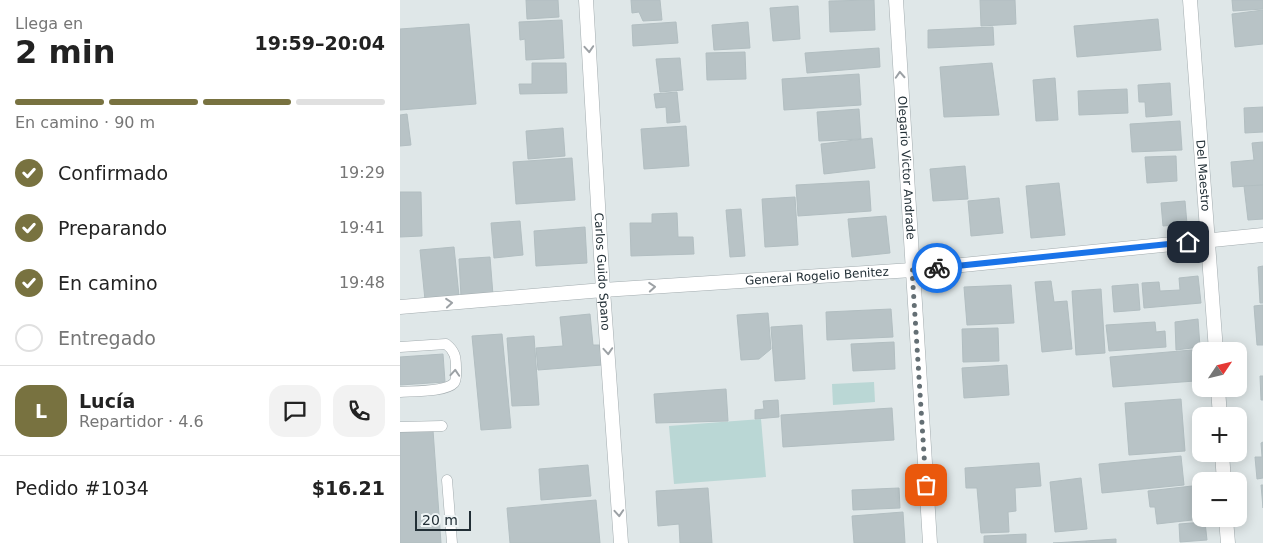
<!DOCTYPE html>
<html lang="es">
<head>
<meta charset="utf-8">
<style>
	:root { --surface:#fff; --page:#f2f2f2; --text:#222; --muted:#767676; --line:#e0e0e0; --accent:#787240 }
	body { margin:0; font-family:"DejaVu Sans",sans-serif; background:var(--page); color:var(--text); height:100vh; display:flex; flex-direction:column; font-size:19px; white-space:nowrap }
	* { box-sizing:border-box; margin:0 }
	p { font-size:16px; color:var(--muted) }
	.icon { flex:none; width:28px; height:28px; fill:none; stroke:currentColor; stroke-width:2; stroke-linecap:round; stroke-linejoin:round }
	.map { position:relative; flex:1; overflow:hidden }
	.sheet { display:flex; flex-direction:column; background:var(--surface); width:400px }
	.sheet>* { flex:none }
	.needle { width:32px; rotate:55deg }
	.controls { position:absolute; left:792px; top:342px; display:grid; gap:10px }
	.controls a { display:grid; place-items:center; width:55px; height:55px; border-radius:10px; background:var(--surface); box-shadow:0 2px 12px #0003; font-size:25px }
	.scale { position:absolute; left:15px; bottom:12px; width:56px; box-sizing:border-box; padding-left:5px; border:2px solid #222f36; border-top:0; font-size:14px; line-height:18px; white-space:nowrap; color:#222f36; -webkit-text-stroke:4px #eff5f6; paint-order:stroke }
	.pin { position:absolute; display:grid; place-items:center; width:42px; height:42px; color:#fff; margin:-21px; border-radius:10px; box-shadow:0 2px 8px #0006 }
	.courier { position:absolute; display:grid; place-items:center; width:50px; height:50px; margin:-25px; border:4px solid #1a73e8; border-radius:50%; background:#fff; color:#222; box-shadow:0 1px 6px #0007 }
	.headline em { font-style:normal; font-weight:600 }
	.headline div { display:flex; flex-direction:column-reverse }
	.headline { display:flex; align-items:center; justify-content:space-between; height:85px; padding:0 15px }
	h1 { font-size:32px; font-weight:600; line-height:38px }
	.bar { display:grid; grid-template-columns:repeat(4,1fr); gap:8px 5px; align-content:center; height:60px; padding:0 15px }
	.bar i { height:6px; border-radius:4px; background:var(--line) }
	.bar .selected { background:var(--accent) }
	.bar p { grid-column:span 4 }
	.line { display:flex; align-items:center; gap:12px; padding:0 15px; border-top:1px solid var(--line) }
	.line div { flex:1 }
	.round { display:grid; place-items:center; flex:none; width:52px; height:52px; border-radius:15px; background:var(--page) }
	ol { padding:0 15px; list-style:none }
	li { display:flex; align-items:center; gap:15px; height:55px }
	li p { margin-inline-start:auto }
	li .icon { padding:5px; border-radius:50%; background:var(--accent); color:#fff; stroke-width:4 }
	li:last-child { color:var(--muted) }
	li i { width:28px; height:28px; border:2px solid var(--line); border-radius:50% }
	main { display:flex; flex:1; min-height:0 }
	.map>svg:first-child { display:block }
</style>
</head>
<body>
<main>
<section class="sheet">
<div class="headline"><div><h1>2 min</h1><p>Llega en</p></div><em>19:59–20:04</em></div>
<div class="bar"><i class="selected"></i><i class="selected"></i><i class="selected"></i><i></i><p>En camino · 90 m</p></div>
<ol>
<li><svg class="icon" aria-label="check" viewBox="0 0 24 24"><path d="M5 12l5 5 9-10"/></svg>Confirmado<p>19:29</p></li>
<li><svg class="icon" aria-label="check" viewBox="0 0 24 24"><path d="M5 12l5 5 9-10"/></svg>Preparando<p>19:41</p></li>
<li><svg class="icon" aria-label="check" viewBox="0 0 24 24"><path d="M5 12l5 5 9-10"/></svg>En camino<p>19:48</p></li>
<li><i></i>Entregado</li>
</ol>
<div class="line" style="height:90px"><b class="round" style="background:var(--accent);color:#fff">L</b><div><b>Lucía</b><p>Repartidor · 4.6</p></div><a class="round"><svg class="icon" aria-label="chat" viewBox="0 0 24 24"><path d="M4 5h16v11H9l-5 4z"/></svg></a><a class="round"><svg class="icon" aria-label="phone" viewBox="0 0 24 24"><path d="M5 4h4l2 5-3 2q2 4 5 5l2-3 5 2v4C11 20 4 13 5 4z"/></svg></a></div>
<div class="line" style="height:65px"><div>Pedido #1034</div><b>$16.21</b></div>
</section>
<div class="map">
<svg width="863" height="543" viewBox="0 0 863 543">
	<rect width="100%" height="100%" fill="#dfe7e8"/>
	<g fill="#bad7d5">
		<path d="M474,382L475,402L433,405L432,384Z"/>
		<path d="M361,419L366,477L274,484L269,426Z"/>
	</g>
	<g fill="#b8c3c6" stroke="#b2bec1">
		<path d="M126,0H158L159,17L127,19Z"/>
		<path d="M231,0H260L262,20L243,21L239,12L232,13Z"/>
		<path d="M474,0L475,30L430,32L429,1Z"/>
		<path d="M580,0H615L616,24L581,26Z"/>
		<path d="M832,0H863V9L833,11Z"/>
		<path d="M398,6L400,39L373,41L370,8Z"/>
		<path d="M863,10V44L835,47L832,14Z"/>
		<path d="M758,19L761,50L677,57L674,26Z"/>
		<path d="M162,20L164,58L126,60L125,39L120,40L119,22Z"/>
		<path d="M276,22L278,43L233,46L232,25Z"/>
		<path d="M348,22L350,48L314,50L312,25Z"/>
		<path d="M69,24L76,104L0,110V29Z"/>
		<path d="M593,27L594,45L528,48V30Z"/>
		<path d="M479,48L480,67L407,73L405,53Z"/>
		<path d="M345,52L346,79L307,80L306,53Z"/>
		<path d="M280,58L283,90L260,92L256,59Z"/>
		<path d="M132,63H166L167,93L120,94L119,84H132Z"/>
		<path d="M592,63L599,115L544,117L540,67Z"/>
		<path d="M459,74L461,105L384,110L382,79Z"/>
		<path d="M655,78L658,120L636,121L633,80Z"/>
		<path d="M770,83L772,115L746,117L745,102H739L738,85Z"/>
		<path d="M727,89L728,113L679,115L678,91Z"/>
		<path d="M277,92L280,122L267,123L266,107L256,108L254,94Z"/>
		<path d="M863,107V132L845,133L844,108Z"/>
		<path d="M459,109L461,139L419,141L417,112Z"/>
		<path d="M7,114L11,145L0,146V115Z"/>
		<path d="M780,121L782,150L732,152L730,124Z"/>
		<path d="M286,126L289,166L244,169L241,129Z"/>
		<path d="M163,128L165,156L128,159L126,131Z"/>
		<path d="M472,138L475,168L424,174L421,144Z"/>
		<path d="M863,142V185L833,187L831,162L854,160L852,143Z"/>
		<path d="M776,156L777,181L747,183L745,157Z"/>
		<path d="M172,158L175,200L116,204L113,162Z"/>
		<path d="M565,166L568,199L533,201L530,169Z"/>
		<path d="M469,181L471,211L398,216L396,185Z"/>
		<path d="M659,183L665,235L631,238L626,186Z"/>
		<path d="M863,185V219L848,220L844,186Z"/>
		<path d="M0,192H21L22,236L0,237Z"/>
		<path d="M395,197L398,245L365,247L362,199Z"/>
		<path d="M599,198L603,233L571,236L568,201Z"/>
		<path d="M785,201L787,224L763,226L761,203Z"/>
		<path d="M341,209L345,256L330,257L326,210Z"/>
		<path d="M277,213L278,237H293L294,254L231,256L230,223H252V214Z"/>
		<path d="M486,216L490,253L452,257L448,219Z"/>
		<path d="M120,221L123,255L94,258L91,223Z"/>
		<path d="M185,227L187,263L136,266L134,231Z"/>
		<path d="M54,247L59,296L25,300L20,250Z"/>
		<path d="M90,257L93,295L61,297L59,259Z"/>
		<path d="M863,266V303H860L858,267Z"/>
		<path d="M798,276L801,303L744,308L742,283L759,282L760,291L780,290L779,278Z"/>
		<path d="M651,281L654,302L667,301L672,349L642,352L635,282Z"/>
		<path d="M738,284L740,310L714,312L712,286Z"/>
		<path d="M611,285L614,323L567,325L564,287Z"/>
		<path d="M701,289L705,353L676,355L672,291Z"/>
		<path d="M863,305V345H857L854,306Z"/>
		<path d="M491,309L493,337L427,340L426,312Z"/>
		<path d="M368,313L371,349L359,359L341,360L337,315Z"/>
		<path d="M190,314L193,345H200L202,365L138,370L136,348L163,346L160,317Z"/>
		<path d="M798,319L800,347L776,350L775,322Z"/>
		<path d="M755,322L756,332L765,331L766,347L709,351L706,325Z"/>
		<path d="M402,325L405,379L375,381L371,327Z"/>
		<path d="M598,328L599,361L563,362L562,329Z"/>
		<path d="M102,334L111,428L81,430L72,336Z"/>
		<path d="M134,336L139,405L112,406L107,338Z"/>
		<path d="M494,342L495,369L453,371L451,344Z"/>
		<path d="M792,350L795,381L713,387L710,357Z"/>
		<path d="M43,354L45,382L0,385V357Z"/>
		<path d="M607,365L609,395L564,398L562,368Z"/>
		<path d="M860,376H863V400H861Z"/>
		<path d="M326,389L328,421L256,423L254,394Z"/>
		<path d="M781,399L785,451L729,455L725,403Z"/>
		<path d="M378,400L379,417L355,419V410L364,409L363,401Z"/>
		<path d="M492,408L494,440L383,447L381,415Z"/>
		<path d="M33,430L41,543H0V432Z"/>
		<path d="M863,442V478L857,479L855,457H862L861,443Z"/>
		<path d="M781,456L784,485L702,493L699,464Z"/>
		<path d="M639,463L641,486L615,488L616,511L608,512L609,532L581,533L577,488H566L565,468Z"/>
		<path d="M188,465L191,496L141,500L139,469Z"/>
		<path d="M681,478L687,529L655,532L650,482Z"/>
		<path d="M801,485V519L757,524L755,507H750L748,491Z"/>
		<path d="M861,485H863V508Z"/>
		<path d="M308,488L312,543H280L279,524L258,526L256,491Z"/>
		<path d="M499,488L500,508L453,510L452,490Z"/>
		<path d="M196,500L200,543H110L107,508Z"/>
		<path d="M503,512L505,543H454L452,516Z"/>
		<path d="M805,522L807,540L780,542L779,524Z"/>
		<path d="M626,534V543H584V536Z"/>
		<path d="M716,539V543H686V541Z"/>
		<path d="M686,541V543H653Z"/>
	</g>
	<g fill="none" stroke-linecap="round" stroke-linejoin="round">
		<defs>
			<g id="service">
				<path d="M0,347L46,344C55,351 56,357 56,368C56,373 57,379 54,383C46,392 12,391 0,392"/>
				<path d="M0,427L42,426"/>
				<path d="M47,480L52,543"/>
			</g>
			<g id="minor">
				<path id="s1" d="M186,0L203,290L221,543"/>
				<path id="s2" d="M496,0L530,543"/>
				<path id="s3" d="M790,0L816,351"/>
				<path id="s4" d="M0,307L203,290L512,270L863,235"/>
				<path d="M818,389L820,416"/>
				<path d="M822,454L824,481"/>
				<path d="M826,519L828,543"/>
			</g>
		</defs>
		<use href="#service" stroke="#a3acaf" stroke-width="11"/>
		<use href="#minor" stroke="#a3acaf" stroke-width="15"/>
		<use href="#service" stroke="#fff" stroke-width="10"/>
		<use href="#minor" stroke="#fff" stroke-width="14"/>
	</g>
	<defs><path id="oneway-chevron" d="M-2-3.5L2.5 0L-2 3.5" fill="none" stroke-width="1.6" stroke-linecap="round" stroke-linejoin="round" transform="scale(1.25)"/></defs>
	<g stroke="#9ca1a5">
		<use href="#oneway-chevron" transform="translate(189 49) rotate(86)"/>
		<use href="#oneway-chevron" transform="translate(500 75) rotate(-93)"/>
		<use href="#oneway-chevron" transform="translate(252 287) rotate(-4)"/>
		<use href="#oneway-chevron" transform="translate(49 303) rotate(-5)"/>
		<use href="#oneway-chevron" transform="translate(208 351) rotate(86)"/>
		<use href="#oneway-chevron" transform="translate(55 373) rotate(-86)"/>
		<use href="#oneway-chevron" transform="translate(219 513) rotate(86)"/>
	</g>
	<g fill="none" stroke-linecap="round" stroke-linejoin="round">
		<path stroke="#646f74" stroke-width="5" stroke-dasharray="0 9" d="M526,485L512,270L537,268"/>
		<path stroke="#1a73e8" stroke-width="6" d="M537,268L788,242"/>
	</g>
	<g text-anchor="middle" dominant-baseline="central" stroke-width="4" stroke-linejoin="round" paint-order="stroke">
		<g font-size="12" fill="#222f36" stroke="#eff5f6">
			<text stroke="none"><textPath href="#s2" startOffset="168">Olegario Victor Andrade</textPath></text>
			<text stroke="none"><textPath href="#s3" startOffset="176">Del Maestro</textPath></text>
			<text stroke="none"><textPath href="#s1" startOffset="272">Carlos Guido Spano</textPath></text>
			<text stroke="none"><textPath href="#s4" startOffset="418">General Rogelio Benitez</textPath></text>
		</g>
	</g>
</svg>
<div class="controls">
<a><svg class="needle" viewBox="-14 -14 28 28"><path d="M0-13l5 13h-10z" fill="#e53935"/><path d="M0 13l5-13h-10z" fill="#767676"/></svg></a>
<a>+</a>
<a>−</a>
</div>
<div class="scale">20 m</div>
<div class="pin" style="left:526px;top:485px;background:#ea580c"><svg class="icon" aria-label="bag" viewBox="0 0 24 24"><path d="M5 8h14l-1 12H6zM9 8a3 3 0 0 1 6 0"/></svg></div>
<div class="pin" style="left:788px;top:242px;background:#1f2937"><svg class="icon" aria-label="home" viewBox="0 0 24 24"><path d="M3 11l9-7 9 7M6 9v11h12V9"/></svg></div>
<div class="courier" style="left:537px;top:268px"><svg class="icon" aria-label="bike" viewBox="0 0 24 24"><circle cx="6" cy="16" r="4"/><circle cx="18" cy="16" r="4"/><path d="M6 16l4-8h5l3 8M10 8l3 8H6M13 5h3"/></svg></div>
</div>
</main>
</body>
</html>
